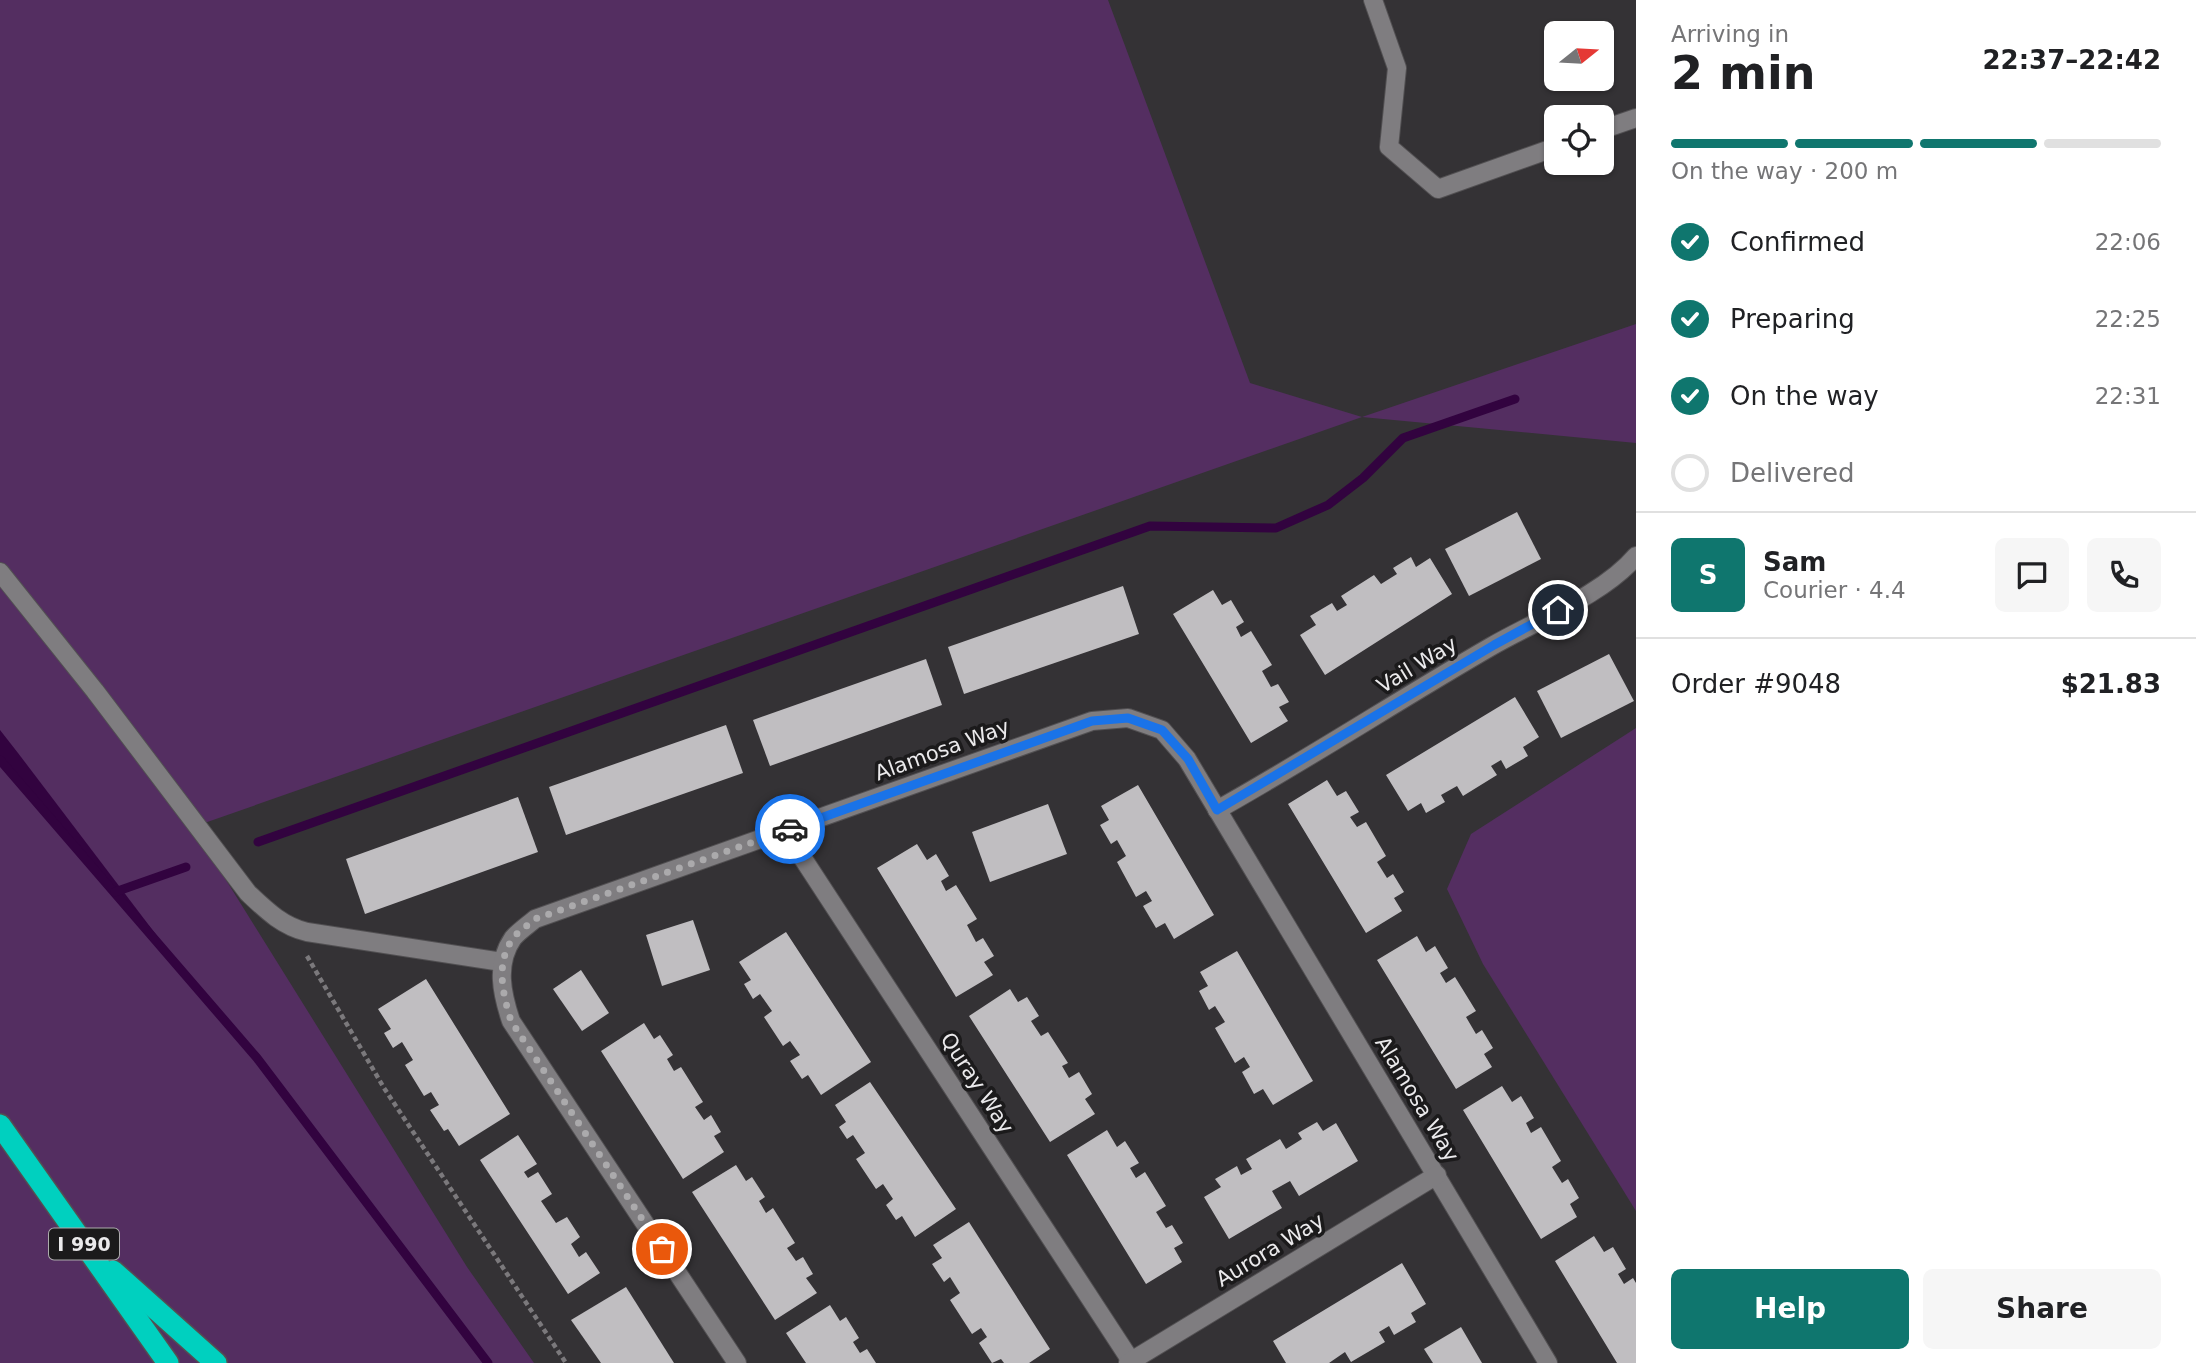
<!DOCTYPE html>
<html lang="en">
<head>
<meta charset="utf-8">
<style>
	:root { --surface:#fff; --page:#f6f6f6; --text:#202124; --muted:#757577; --line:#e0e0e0; --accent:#0f766e }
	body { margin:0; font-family:"DejaVu Sans",sans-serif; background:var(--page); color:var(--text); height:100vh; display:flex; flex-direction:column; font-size:26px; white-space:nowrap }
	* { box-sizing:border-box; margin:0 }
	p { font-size:23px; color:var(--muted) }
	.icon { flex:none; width:38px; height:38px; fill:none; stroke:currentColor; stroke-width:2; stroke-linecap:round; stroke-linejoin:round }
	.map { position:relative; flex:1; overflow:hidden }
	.panel { display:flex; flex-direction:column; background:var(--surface); width:560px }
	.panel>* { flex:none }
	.needle { width:46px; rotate:72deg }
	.buttons { position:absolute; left:1544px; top:21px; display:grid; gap:14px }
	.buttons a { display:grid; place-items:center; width:70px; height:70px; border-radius:10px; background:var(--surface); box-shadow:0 2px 5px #0004; font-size:35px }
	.pin { position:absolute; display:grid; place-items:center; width:60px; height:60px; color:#fff; margin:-30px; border:4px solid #fff; border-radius:50%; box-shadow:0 2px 7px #0007 }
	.courier { position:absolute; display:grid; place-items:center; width:70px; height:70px; margin:-35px; border:5px solid #1a73e8; border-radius:50%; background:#fff; color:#222; box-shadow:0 2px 9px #0007 }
	.overview em { font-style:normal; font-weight:800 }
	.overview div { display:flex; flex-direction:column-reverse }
	.overview { display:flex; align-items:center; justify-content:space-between; height:119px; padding:0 35px }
	h1 { font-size:46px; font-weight:800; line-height:52px }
	.bar { display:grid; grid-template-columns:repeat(4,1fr); gap:10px 7px; align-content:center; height:84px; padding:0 35px }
	.bar i { height:9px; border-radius:5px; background:var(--line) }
	.bar .active { background:var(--accent) }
	.bar p { grid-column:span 4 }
	.line { display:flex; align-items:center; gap:18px; padding:0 35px; border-top:2px solid var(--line) }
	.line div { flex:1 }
	.round { display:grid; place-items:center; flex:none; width:74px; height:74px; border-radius:10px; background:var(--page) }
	ol { padding:0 35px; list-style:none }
	li { display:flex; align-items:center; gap:21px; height:77px }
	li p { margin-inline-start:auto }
	li .icon { padding:7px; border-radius:50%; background:var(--accent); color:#fff; stroke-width:4 }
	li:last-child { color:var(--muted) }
	li i { width:38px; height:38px; border:4px solid var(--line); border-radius:50% }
	.cta { display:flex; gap:14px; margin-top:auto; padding:14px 35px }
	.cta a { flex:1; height:80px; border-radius:10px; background:var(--accent); color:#fff; font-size:28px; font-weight:800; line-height:80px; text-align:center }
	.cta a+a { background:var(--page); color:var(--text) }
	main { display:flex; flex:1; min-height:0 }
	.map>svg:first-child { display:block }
</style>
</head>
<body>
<main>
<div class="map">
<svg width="1636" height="1363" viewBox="0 0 1636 1363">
	<rect width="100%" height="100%" fill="#343235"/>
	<g fill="#542e61">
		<path d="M0,0H1108L1250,383L1362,417L1636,324V443L1362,417L193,827L467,1267L534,1363H0Z"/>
		<path d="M1636,728V1211L1483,964L1447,889L1471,834Z"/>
	</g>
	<path fill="#32033f" d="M0,730L18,753L189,978L0,760Z"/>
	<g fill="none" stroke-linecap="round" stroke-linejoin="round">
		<g stroke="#32033f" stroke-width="9">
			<path d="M0,760L257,1058L488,1363"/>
			<path d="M258,842L1150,526L1276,528L1328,505L1363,478L1403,438L1515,399"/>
			<path d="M115,892L186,867"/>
		</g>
	</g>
	<g fill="#c0bec1">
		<path d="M1517,512L1541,559L1469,596L1445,549Z"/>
		<path d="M1411,557L1416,567L1430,558L1452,594L1325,675L1300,635L1316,625L1310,616L1332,603L1337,611L1347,605L1341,596L1374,575L1381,584L1397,574L1393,568Z"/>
		<path d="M1123,586L1139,634L964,694L948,647Z"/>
		<path d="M1213,590L1222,605L1231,600L1244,622L1236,627L1241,637L1251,631L1272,665L1262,671L1271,687L1278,684L1289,702L1279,707L1288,721L1251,743L1173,614Z"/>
		<path d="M1609,654L1634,701L1561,738L1537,691Z"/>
		<path d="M926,659L942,705L770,766L753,720Z"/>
		<path d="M1515,697L1539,737L1523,747L1528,756L1506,769L1501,760L1491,766L1497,775L1463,796L1457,786L1441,795L1445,802L1426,813L1421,803L1408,811L1386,775Z"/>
		<path d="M726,725L743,773L566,835L549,787Z"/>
		<path d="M1327,780L1337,796L1346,791L1359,812L1350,817L1357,827L1366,822L1386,856L1377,862L1387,878L1393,874L1404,892L1394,898L1402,911L1366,933L1288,804Z"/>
		<path d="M1138,785L1214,915L1174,939L1165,923L1156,928L1143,906L1152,901L1146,891L1136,897L1117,862L1126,856L1117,840L1111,844L1100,825L1109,820L1101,806Z"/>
		<path d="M518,797L538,852L365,914L346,859Z"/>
		<path d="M1048,804L1067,854L990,882L972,832Z"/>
		<path d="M917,844L927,860L936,854L949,876L941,881L946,891L956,885L977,919L967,925L976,942L983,938L994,956L984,962L993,975L956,997L877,868Z"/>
		<path d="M693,920L710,970L662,986L646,935Z"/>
		<path d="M786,932L871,1062L821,1095L808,1075L802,1079L790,1061L800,1055L790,1041L783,1046L764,1017L772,1011L760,994L753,999L744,984L751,980L739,962Z"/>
		<path d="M1417,936L1426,952L1435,946L1448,968L1440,973L1446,983L1455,977L1476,1011L1466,1017L1476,1034L1482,1030L1493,1048L1484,1054L1492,1067L1456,1089L1377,960Z"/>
		<path d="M1237,951L1313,1081L1273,1105L1263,1089L1254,1094L1242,1072L1250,1067L1244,1057L1235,1063L1215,1028L1225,1022L1215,1006L1209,1010L1199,991L1208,986L1200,972Z"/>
		<path d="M581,970L609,1013L582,1031L553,989Z"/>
		<path d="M426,979L510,1114L459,1146L448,1129L444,1131L430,1110L439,1105L431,1092L424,1096L405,1065L413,1060L402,1042L393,1048L384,1033L391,1029L378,1009Z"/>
		<path d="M1010,989L1018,1002L1027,997L1039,1016L1031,1021L1041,1036L1048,1032L1068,1063L1062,1066L1069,1078L1079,1072L1092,1094L1085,1099L1095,1114L1050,1142L969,1016Z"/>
		<path d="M644,1023L654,1039L660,1035L673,1055L667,1059L674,1071L681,1067L703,1102L695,1107L704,1120L711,1115L721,1132L714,1136L724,1152L683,1179L601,1051Z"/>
		<path d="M870,1082L956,1209L915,1237L902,1216L896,1220L886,1205L893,1199L883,1184L876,1189L856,1159L865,1153L853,1135L847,1139L839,1127L846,1122L835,1105Z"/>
		<path d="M1502,1086L1512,1102L1521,1096L1534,1118L1526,1123L1531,1133L1541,1127L1561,1161L1552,1167L1562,1183L1568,1179L1579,1198L1570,1204L1577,1217L1541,1239L1463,1110Z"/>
		<path d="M1317,1122L1323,1131L1336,1123L1358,1161L1299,1196L1290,1181L1272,1191L1282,1208L1229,1239L1204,1197L1221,1187L1215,1179L1237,1166L1241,1175L1252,1169L1246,1159L1280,1139L1286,1149L1302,1139L1298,1133Z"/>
		<path d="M1107,1130L1117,1147L1125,1141L1139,1163L1130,1168L1136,1178L1145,1172L1166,1206L1156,1212L1166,1228L1172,1225L1183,1243L1174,1248L1182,1262L1146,1284L1067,1155Z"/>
		<path d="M518,1135L537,1164L524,1172L528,1178L538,1172L552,1194L541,1201L556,1223L567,1217L580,1237L571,1244L579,1257L586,1252L600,1273L568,1294L480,1160Z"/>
		<path d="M736,1165L746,1181L752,1177L765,1197L759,1201L766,1213L773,1208L795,1243L787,1248L796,1261L803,1257L813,1274L806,1278L817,1293L775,1320L692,1192Z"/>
		<path d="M969,1222L1050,1349L1029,1363H1004L1001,1359L992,1363L979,1343L987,1337L981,1328L972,1334L950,1300L960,1293L950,1277L944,1282L932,1264L942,1258L933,1245Z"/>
		<path d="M1594,1236L1604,1252L1613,1247L1626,1269L1618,1274L1624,1284L1633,1278L1636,1283V1363H1617L1555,1261Z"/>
		<path d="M1402,1263L1426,1304L1411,1313L1416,1322L1394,1335L1389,1326L1379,1332L1385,1342L1351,1362L1345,1352L1329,1363H1286L1273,1341Z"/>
		<path d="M626,1287L674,1363H601L571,1320Z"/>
		<path d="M830,1305L840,1321L846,1317L859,1338L853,1342L860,1353L867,1349L876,1363H806L786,1333Z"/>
		<path d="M1461,1327L1482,1363H1433L1424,1349Z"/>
	</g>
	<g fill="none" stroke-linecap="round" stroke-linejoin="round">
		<defs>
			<g id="minor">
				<path d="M1373,0L1397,68L1389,147L1438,189L1556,147"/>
				<path d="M1601,130L1636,118"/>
				<path d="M0,572L95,691L248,893C266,910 282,926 307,932L502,962"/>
				<path d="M1217,810C1310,758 1400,699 1492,646C1537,620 1603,595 1636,556"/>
				<path d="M785,831L1131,1361"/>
				<path d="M737,1363L511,1021C502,994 495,964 513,938C519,931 528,925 535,919L1092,721L1128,718L1162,730L1187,759L1548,1363"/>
				<path d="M1128,1363L1437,1175"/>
			</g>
			<g id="highway">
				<path d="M0,1125L168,1363"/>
				<path d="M113,1271L216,1363"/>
			</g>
		</defs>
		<use href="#minor" stroke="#525052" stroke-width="20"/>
		<use href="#highway" stroke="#525052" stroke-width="24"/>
		<path stroke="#7b797c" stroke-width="4.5" stroke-dasharray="5 3.5" stroke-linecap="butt" d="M307,956L384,1088L566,1363"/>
		<use href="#minor" stroke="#7f7d80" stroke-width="18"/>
		<use href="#highway" stroke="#00d0bf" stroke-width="21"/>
	</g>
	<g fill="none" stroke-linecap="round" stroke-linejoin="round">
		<path stroke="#abaaac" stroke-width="7" stroke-dasharray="0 12.6" d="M662,1249L511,1021C503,994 495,964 513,938C519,931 528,925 535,919L790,829"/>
		<path stroke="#1a73e8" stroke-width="9" d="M790,829L1092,721L1128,718L1162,730L1188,759L1217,810L1494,645L1558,610"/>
	</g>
	<g text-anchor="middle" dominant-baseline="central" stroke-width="7" stroke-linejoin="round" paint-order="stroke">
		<rect fill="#1b1a1b" stroke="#adacad" stroke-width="2" x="49" y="1228.5" width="70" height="31" rx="5"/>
		<g font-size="19" font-weight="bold" fill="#ebeaec">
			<text x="84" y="1244">I 990</text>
		</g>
		<g font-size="21" fill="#ebeaec" stroke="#1b1a1b">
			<text transform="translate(1417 665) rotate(-31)">Vail Way</text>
			<text transform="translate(942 750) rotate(-20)">Alamosa Way</text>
			<text transform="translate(977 1083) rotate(57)">Quray Way</text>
			<text transform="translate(1417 1099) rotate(59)">Alamosa Way</text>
			<text transform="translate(1270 1250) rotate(-31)">Aurora Way</text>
		</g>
	</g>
</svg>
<div class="buttons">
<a><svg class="needle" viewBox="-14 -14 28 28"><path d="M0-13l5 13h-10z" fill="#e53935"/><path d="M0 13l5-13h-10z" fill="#757577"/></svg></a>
<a><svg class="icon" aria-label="locate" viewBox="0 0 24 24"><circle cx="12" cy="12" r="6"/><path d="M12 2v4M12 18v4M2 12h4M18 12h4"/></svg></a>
</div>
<div class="pin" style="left:662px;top:1249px;background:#ea580c"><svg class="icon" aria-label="bag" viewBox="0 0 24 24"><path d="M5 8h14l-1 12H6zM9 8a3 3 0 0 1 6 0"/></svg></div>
<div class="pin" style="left:1558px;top:610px;background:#1f2937"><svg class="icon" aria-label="home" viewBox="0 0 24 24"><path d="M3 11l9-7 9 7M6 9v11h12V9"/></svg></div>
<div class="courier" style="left:790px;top:829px"><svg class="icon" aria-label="car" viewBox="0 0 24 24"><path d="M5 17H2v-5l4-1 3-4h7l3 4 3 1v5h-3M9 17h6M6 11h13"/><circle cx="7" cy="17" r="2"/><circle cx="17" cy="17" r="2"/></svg></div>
</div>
<section class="panel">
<div class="overview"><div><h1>2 min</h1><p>Arriving in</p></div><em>22:37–22:42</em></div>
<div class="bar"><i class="active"></i><i class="active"></i><i class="active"></i><i></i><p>On the way · 200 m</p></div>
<ol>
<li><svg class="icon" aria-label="check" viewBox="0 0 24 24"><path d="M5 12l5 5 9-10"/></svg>Confirmed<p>22:06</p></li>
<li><svg class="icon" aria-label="check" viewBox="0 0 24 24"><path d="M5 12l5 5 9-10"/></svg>Preparing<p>22:25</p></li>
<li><svg class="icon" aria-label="check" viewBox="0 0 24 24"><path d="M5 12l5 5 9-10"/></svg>On the way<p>22:31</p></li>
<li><i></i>Delivered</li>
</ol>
<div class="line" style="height:126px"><b class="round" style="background:var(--accent);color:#fff">S</b><div><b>Sam</b><p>Courier · 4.4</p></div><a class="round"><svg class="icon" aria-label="chat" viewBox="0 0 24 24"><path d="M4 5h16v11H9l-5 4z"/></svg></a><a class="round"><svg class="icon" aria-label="phone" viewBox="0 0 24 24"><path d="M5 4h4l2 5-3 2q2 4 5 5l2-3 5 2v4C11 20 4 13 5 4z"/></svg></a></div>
<div class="line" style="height:91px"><div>Order #9048</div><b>$21.83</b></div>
<div class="cta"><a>Help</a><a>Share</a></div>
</section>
</main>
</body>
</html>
